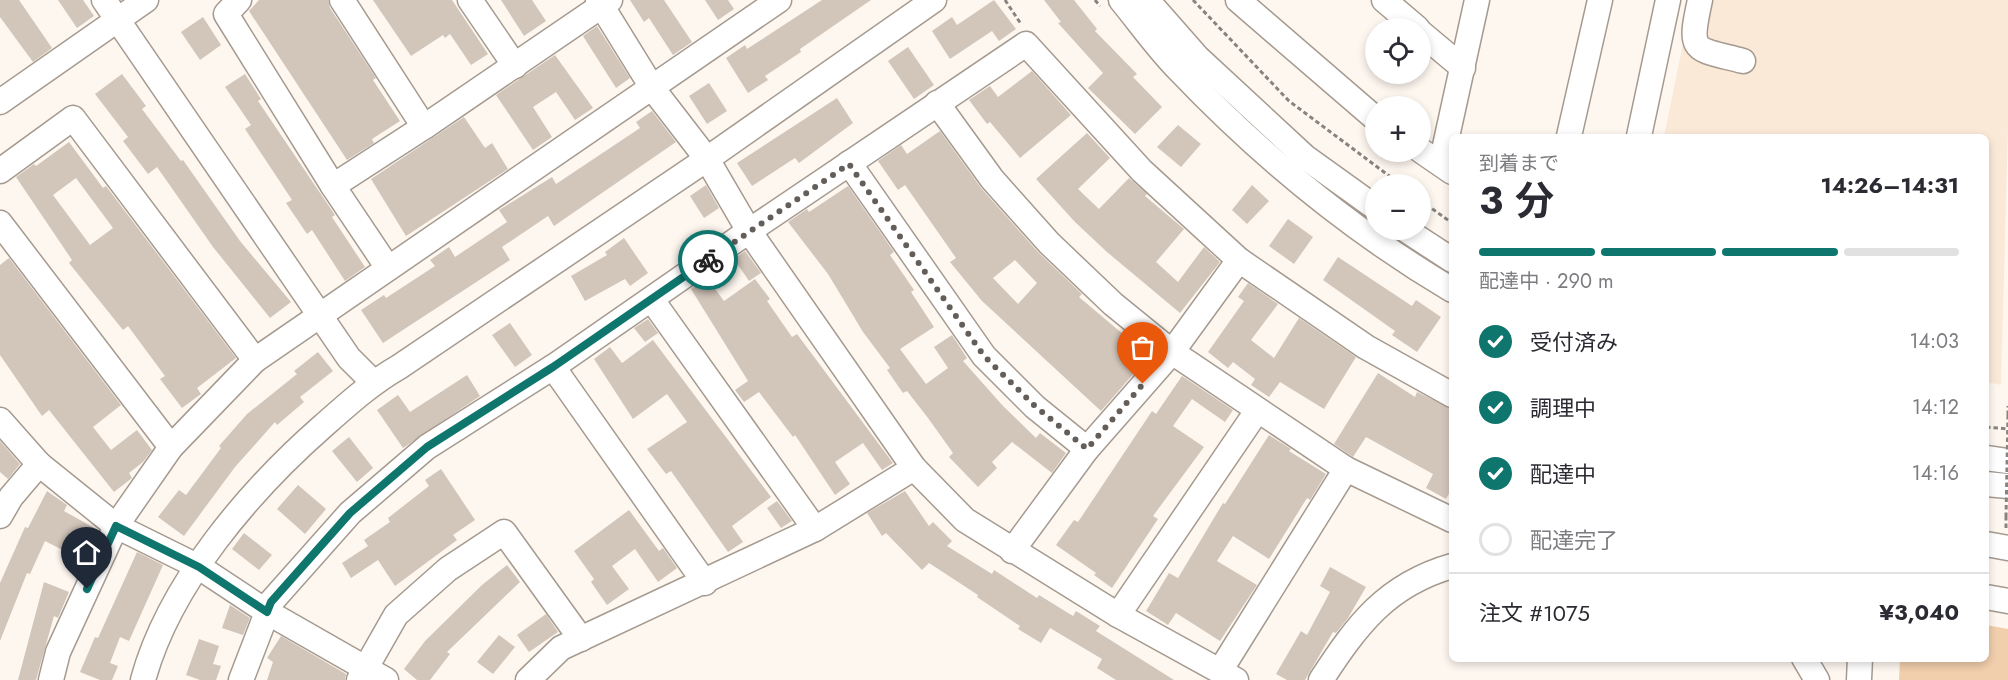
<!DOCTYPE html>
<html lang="ja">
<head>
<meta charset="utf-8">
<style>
	:root { --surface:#fff; --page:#f2f2f3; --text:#2b2b33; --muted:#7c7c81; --line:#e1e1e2; --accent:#0f766e }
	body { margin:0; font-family:Jost,"Noto Sans JP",sans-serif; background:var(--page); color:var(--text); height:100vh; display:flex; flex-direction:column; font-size:22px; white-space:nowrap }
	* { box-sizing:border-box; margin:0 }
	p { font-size:20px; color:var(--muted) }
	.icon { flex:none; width:33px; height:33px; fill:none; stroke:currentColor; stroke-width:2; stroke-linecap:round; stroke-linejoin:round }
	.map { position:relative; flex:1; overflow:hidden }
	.details { position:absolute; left:1449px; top:134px; width:540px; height:528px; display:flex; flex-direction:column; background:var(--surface); border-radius:9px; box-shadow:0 3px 9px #0003 }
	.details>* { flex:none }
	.controls { position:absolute; left:1365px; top:18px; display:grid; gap:12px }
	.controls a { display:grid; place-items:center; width:66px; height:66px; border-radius:50%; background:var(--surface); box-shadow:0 3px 9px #0003; font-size:30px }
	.pin { position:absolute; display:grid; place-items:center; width:51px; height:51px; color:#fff; margin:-62px -26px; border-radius:50% 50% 50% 0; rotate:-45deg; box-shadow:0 0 6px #0007 }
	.pin .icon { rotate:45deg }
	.courier { position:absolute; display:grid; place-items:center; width:60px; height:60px; margin:-30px; border:4px solid #0f766e; border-radius:50%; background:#fff; color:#222; box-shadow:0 2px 8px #0007 }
	.overview em { font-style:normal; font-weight:700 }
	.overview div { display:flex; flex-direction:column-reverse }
	.overview { display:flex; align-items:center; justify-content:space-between; height:102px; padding:0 30px }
	h1 { font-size:39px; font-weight:700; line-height:45px }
	.bar { display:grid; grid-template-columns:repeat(4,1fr); gap:9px 6px; align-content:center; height:72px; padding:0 30px }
	.bar i { height:8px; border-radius:4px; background:var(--line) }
	.bar .on { background:var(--accent) }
	.bar p { grid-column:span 4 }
	.line { display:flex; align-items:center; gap:15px; padding:0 30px; border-top:2px solid var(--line) }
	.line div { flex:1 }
	ol { padding:0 30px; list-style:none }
	li { display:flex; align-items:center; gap:18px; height:66px }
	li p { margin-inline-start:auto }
	li .icon { padding:6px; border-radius:50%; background:var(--accent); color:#fff; stroke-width:4 }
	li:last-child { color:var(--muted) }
	li i { width:33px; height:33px; border:3px solid var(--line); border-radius:50% }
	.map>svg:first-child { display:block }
</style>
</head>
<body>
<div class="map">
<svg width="2008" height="680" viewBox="0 0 2008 680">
	<rect width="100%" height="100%" fill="#fef7f0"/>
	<path fill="#fbe9d8" d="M1692,0H2008V130L2001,385L1986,382V136H1664Z"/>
	<path fill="#f1ceac" d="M1986,625L2008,629V680H1899L1900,659L1986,658Z"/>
	<g fill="#d2c6bb" fill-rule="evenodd">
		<path d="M0,0H19L52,48L33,62L0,17Z"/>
		<path d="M58,0H83L94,16L77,28Z"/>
		<path d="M259,0H328L330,8L376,78L373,80L400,121L372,139L374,143L347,160L249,11Z"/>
		<path d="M373,0H452L488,54L471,65L450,34L445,38L443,35L411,56Z"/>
		<path d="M501,0H532L546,21L524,36Z"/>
		<path d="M630,0H664L692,42L673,55L649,18L644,22Z"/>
		<path d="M705,0H728L734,9L718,20Z"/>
		<path d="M822,0H871L800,49L801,52L765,76L768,80L748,93L726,58L745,45L747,49Z"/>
		<path d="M994,0L1016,29L999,41L992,31L950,59L932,31L952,17L957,25Z"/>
		<path d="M1044,0H1074L1097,29L1095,31L1137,74L1133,77L1162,107L1135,134L1088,88L1103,73L1058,23L1061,22Z"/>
		<path d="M203,17L221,45L200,60L181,32Z"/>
		<path d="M597,26L630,78L616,88L583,36Z"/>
		<path d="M908,47L934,85L914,99L888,61Z"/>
		<path d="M555,55L593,108L575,120L556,92L533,107L552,137L533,150L496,95Z"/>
		<path d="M1032,71L1071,115L1020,158L990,122L987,124L969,100L990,86L998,97Z"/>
		<path d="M122,74L146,106L142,109L181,161L183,160L240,241L291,302L270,318L213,247L157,167L148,174L123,141L128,137L95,94Z"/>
		<path d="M245,74L261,99L258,101L335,215L332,217L365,267L345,281L312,230L307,234L286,203L292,200L245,129L251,125L225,87Z"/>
		<path d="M709,83L727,111L707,124L689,96Z"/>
		<path d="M837,98L853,123L799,163L795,158L752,186L737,163Z"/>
		<path d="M652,111L676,142L554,226L548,216L502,247L510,260L383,343L361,310L384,295L386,298L435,266L430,260L449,247L455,257L507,222L499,210L552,177L556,184L640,128L636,122Z"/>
		<path d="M464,117L485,148L492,143L508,169L406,236L371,179Z"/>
		<path d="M1178,125L1201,144L1181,167L1157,147Z"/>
		<path d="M940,131L981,188L1038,252L1082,294L1079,297L1149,356L1101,411L982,301L950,262L956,258L905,185L898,190L878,161L901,145L907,154ZM1015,260L1037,283L1018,304L993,278Z"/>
		<path d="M1087,133L1110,158L1078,189L1099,209L1129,178L1147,194L1145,196L1184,229L1156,262L1178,282L1204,247L1220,262L1180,313L1107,252L1075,222L1036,179Z"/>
		<path d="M69,142L103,188L106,186L236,358L197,388L201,394L182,408L160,379L165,376L128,326L123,330L69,263L72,260L16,177L34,164L36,166ZM76,178L113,228L90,245L53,195Z"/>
		<path d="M706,185L719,208L704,218L690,196Z"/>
		<path d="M1252,185L1269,201L1247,224L1232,210Z"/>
		<path d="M848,186L894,252L890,255L914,290L911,292L934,327L900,349L926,384L948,368L934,347L952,335L967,358L963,361L1003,406L1036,438L1040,433L1066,453L1052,473L1012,442L992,462L997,468L978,487L949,457L953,453L928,418L907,391L903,393L887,370L890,368L863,332L828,274L788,222L807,209L809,212Z"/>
		<path d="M1288,219L1313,237L1294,264L1269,246Z"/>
		<path d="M624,238L648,273L630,286L625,279L585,301L571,276L607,255L605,252Z"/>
		<path d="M745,251L761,273L749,281L734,259Z"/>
		<path d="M1338,257L1412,306L1416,300L1441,317L1417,352L1392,335L1395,331L1323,280Z"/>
		<path d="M9,258L121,405L93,427L111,450L137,430L152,450L143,462L129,473L132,478L114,492L49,410L42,416L0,355V265Z"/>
		<path d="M707,278L724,301L755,279L770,299L767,301L792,337L797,334L893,463L882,470L863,443L835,462L850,484L835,495L795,435L793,437L759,392L744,402L735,390L748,381L691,289Z"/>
		<path d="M1248,283L1278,304L1251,340L1274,358L1299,318L1356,357L1324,409L1280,382L1269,397L1251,385L1255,379L1233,362L1228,368L1208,352L1244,301L1238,297Z"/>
		<path d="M648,319L658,333L645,342L634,328Z"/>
		<path d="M510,323L532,355L515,367L492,335Z"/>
		<path d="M653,340L771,497L732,526L743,542L728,552L671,471L666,474L647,449L687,422L667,394L633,419L594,359L610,347L622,363Z"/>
		<path d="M318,352L333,371L300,397L304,402L277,425L275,422L235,467L184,536L158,517L179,490L186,495L221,448L219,446L247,414L297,374L294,371Z"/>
		<path d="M1378,373L1415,397L1417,392L1452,409V488L1446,499L1426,488L1433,474L1366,437L1353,457L1334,444Z"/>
		<path d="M467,375L480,396L403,448L377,410L398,395L410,412Z"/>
		<path d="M1182,376L1233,410L1225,422L1192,399L1173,426L1204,447L1153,516L1158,519L1112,588L1094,575L1096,573L1056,545L1074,520L1078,522L1152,411L1156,414Z"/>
		<path d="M1269,435L1291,449L1289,451L1326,474L1310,500L1307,498L1269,559L1233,536L1217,561L1257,585L1220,641L1176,613L1168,625L1146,611L1169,573L1178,578L1223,503L1225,504Z"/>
		<path d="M349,437L373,468L357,482L332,451Z"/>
		<path d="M0,441L20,464L8,479L0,472Z"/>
		<path d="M441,469L475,520L453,535L457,540L395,586L378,560L351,578L342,563L368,546L364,540L390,522L388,518L429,486L425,480Z"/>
		<path d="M298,485L326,509L305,534L277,509Z"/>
		<path d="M47,491L67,505L64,511L98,530L84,561L45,541L30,574L27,573L0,641V583L25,527L28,528Z"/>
		<path d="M905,491L929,526L933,522L952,541L947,546L992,574L994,570L1037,598L1039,595L1073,616L1076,611L1100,626L1096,631L1174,680H1116L1097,668L1102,659L1050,628L1041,643L1018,629L1020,626L977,597L978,595L929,563L922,570L886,533L882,536L867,513Z"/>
		<path d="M777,501L792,521L781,528L767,508Z"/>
		<path d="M629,510L659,551L663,548L677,568L658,582L635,549L612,566L629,589L607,605L591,582L594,579L574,551Z"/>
		<path d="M244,533L272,555L259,570L232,549Z"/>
		<path d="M137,552L163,565L129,641L120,637L110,663L118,666L112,680H100L80,672L95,637L98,638Z"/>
		<path d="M507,565L520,582L447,652L450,654L430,680H417L404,669L425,641L482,585Z"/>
		<path d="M1330,567L1366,587L1348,618L1336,633L1333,632L1305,680H1287L1276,674L1301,631L1307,635L1330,592L1320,586Z"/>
		<path d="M44,582L69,592L58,618L54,616L36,680H18Z"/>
		<path d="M230,605L250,618L243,635L222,628Z"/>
		<path d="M546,614L558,632L529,652L517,635Z"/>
		<path d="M499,635L515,647L493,674L477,662Z"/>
		<path d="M281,636L346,674L345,680H267L273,662L267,658Z"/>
		<path d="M199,639L219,646L213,664L221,666L216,680H200L186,675Z"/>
	</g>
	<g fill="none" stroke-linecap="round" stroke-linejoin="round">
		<defs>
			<g id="minor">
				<path d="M104,0L349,358L373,382"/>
				<path d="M239,0L226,14L333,186L388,268"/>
				<path d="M342,0L424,127"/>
				<path d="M470,0L515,66"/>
				<path d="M598,0L653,89L707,159L749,231L914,468L965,520L1118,615L1236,680"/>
				<path d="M1121,0C1140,23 1158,49 1179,70C1260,155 1351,230 1452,290"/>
				<path d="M1147,0L1197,57L1305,157L1376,208"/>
				<path d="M1238,0L1376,119"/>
				<path d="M1384,0L1417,28"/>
				<path d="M1700,0C1688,54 1693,48 1743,61"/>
				<path d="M1420,32L1463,68"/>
				<path d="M0,102L146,0"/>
				<path d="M937,103L992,179L1049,243L1113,304L1172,352L1346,469L1452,520"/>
				<path d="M1569,136L1600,0"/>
				<path d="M1639,136L1668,0"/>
				<path d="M1420,150L1452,172"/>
				<path d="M849,163L984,356L1035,407L1087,449"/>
				<path d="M1441,164L1477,0"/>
				<path d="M0,171L73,118L255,360"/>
				<path d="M333,186L424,127L610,0"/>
				<path d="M0,223L171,447"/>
				<path d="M1406,230L1452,260"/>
				<path d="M652,300L815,529"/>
				<path d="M553,367L705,583"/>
				<path d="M0,420L39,464L116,526L199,567L267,612L386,680"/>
				<path d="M1986,458L2008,461"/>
				<path d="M1986,484L2008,486"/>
				<path d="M0,516L11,497L39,464"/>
				<path d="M1986,544L2008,548"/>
				<path d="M1012,551L1087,449L1172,352L1239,260"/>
				<path d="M1986,597L2008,601"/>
				<path d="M1118,615L1257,411"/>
				<path d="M1804,658L1817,680"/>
				<path d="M1220,671L1346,469"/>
				<path d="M51,680L58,652L116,526L171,447L255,360L779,0"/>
				<path d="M143,680C169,584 250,490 323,426C348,404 371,383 399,367L707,159L934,0"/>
				<path d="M241,680L271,602L350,513L427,447L553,367L749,231L1026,44L1142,171L1239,260L1366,347L1452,395"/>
				<path d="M359,680L396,615L448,569L504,532L581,639"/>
				<path d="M528,680L561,648L815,529L914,468"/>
				<path d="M1321,680C1357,625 1386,585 1452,566"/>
				<path d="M1859,680L1860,658"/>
			</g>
		</defs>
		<use href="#minor" stroke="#a59a8f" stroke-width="27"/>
		<g stroke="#88837e" stroke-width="3" stroke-dasharray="4.5 3" stroke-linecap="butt">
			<path d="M1005,0L1021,24"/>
			<path d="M1095,0L1100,6"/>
			<path d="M1193,0L1289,101L1400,184"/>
			<path d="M1420,200L1452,223"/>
			<path d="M2008,415V406"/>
			<path d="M1986,427L2008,429"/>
			<path d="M2006,528V517"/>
		</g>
		<use href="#minor" stroke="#fff" stroke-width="24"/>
		<path stroke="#88837e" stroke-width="3" stroke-dasharray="4.5 3" stroke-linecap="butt" d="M2006,517L2008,415"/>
	</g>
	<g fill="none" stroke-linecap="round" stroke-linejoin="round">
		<path stroke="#635e59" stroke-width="6" stroke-dasharray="0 10.8" d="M708,260L849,164L984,356L1035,406L1087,449L1143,384"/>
		<path stroke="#0f766e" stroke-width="8" d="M87,589L116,526L199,567L267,612L271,602L350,513L427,447L553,367L708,260"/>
	</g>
</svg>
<div class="controls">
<a><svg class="icon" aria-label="locate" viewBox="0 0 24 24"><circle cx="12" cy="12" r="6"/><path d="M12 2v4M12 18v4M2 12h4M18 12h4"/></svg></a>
<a>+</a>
<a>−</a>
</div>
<div class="pin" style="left:1143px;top:384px;background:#ea580c"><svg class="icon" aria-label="bag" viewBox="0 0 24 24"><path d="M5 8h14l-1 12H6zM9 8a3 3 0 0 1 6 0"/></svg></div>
<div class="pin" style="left:87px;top:589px;background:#1f2937"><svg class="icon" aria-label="home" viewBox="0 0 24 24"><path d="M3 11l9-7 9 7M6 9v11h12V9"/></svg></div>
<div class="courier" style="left:708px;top:260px"><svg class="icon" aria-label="bike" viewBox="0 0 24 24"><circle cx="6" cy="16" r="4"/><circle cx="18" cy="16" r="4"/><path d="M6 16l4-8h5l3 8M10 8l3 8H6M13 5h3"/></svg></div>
<section class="details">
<div class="overview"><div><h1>3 分</h1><p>到着まで</p></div><em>14:26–14:31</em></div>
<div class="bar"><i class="on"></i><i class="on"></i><i class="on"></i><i></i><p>配達中 · 290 m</p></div>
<ol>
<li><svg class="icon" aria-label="check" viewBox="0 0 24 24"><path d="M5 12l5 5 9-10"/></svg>受付済み<p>14:03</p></li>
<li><svg class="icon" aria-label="check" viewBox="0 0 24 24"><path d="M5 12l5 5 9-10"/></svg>調理中<p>14:12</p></li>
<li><svg class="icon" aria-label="check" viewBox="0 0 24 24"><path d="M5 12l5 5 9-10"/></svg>配達中<p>14:16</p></li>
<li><i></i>配達完了</li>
</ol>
<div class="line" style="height:78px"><div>注文 #1075</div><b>¥3,040</b></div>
</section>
</div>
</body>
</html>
